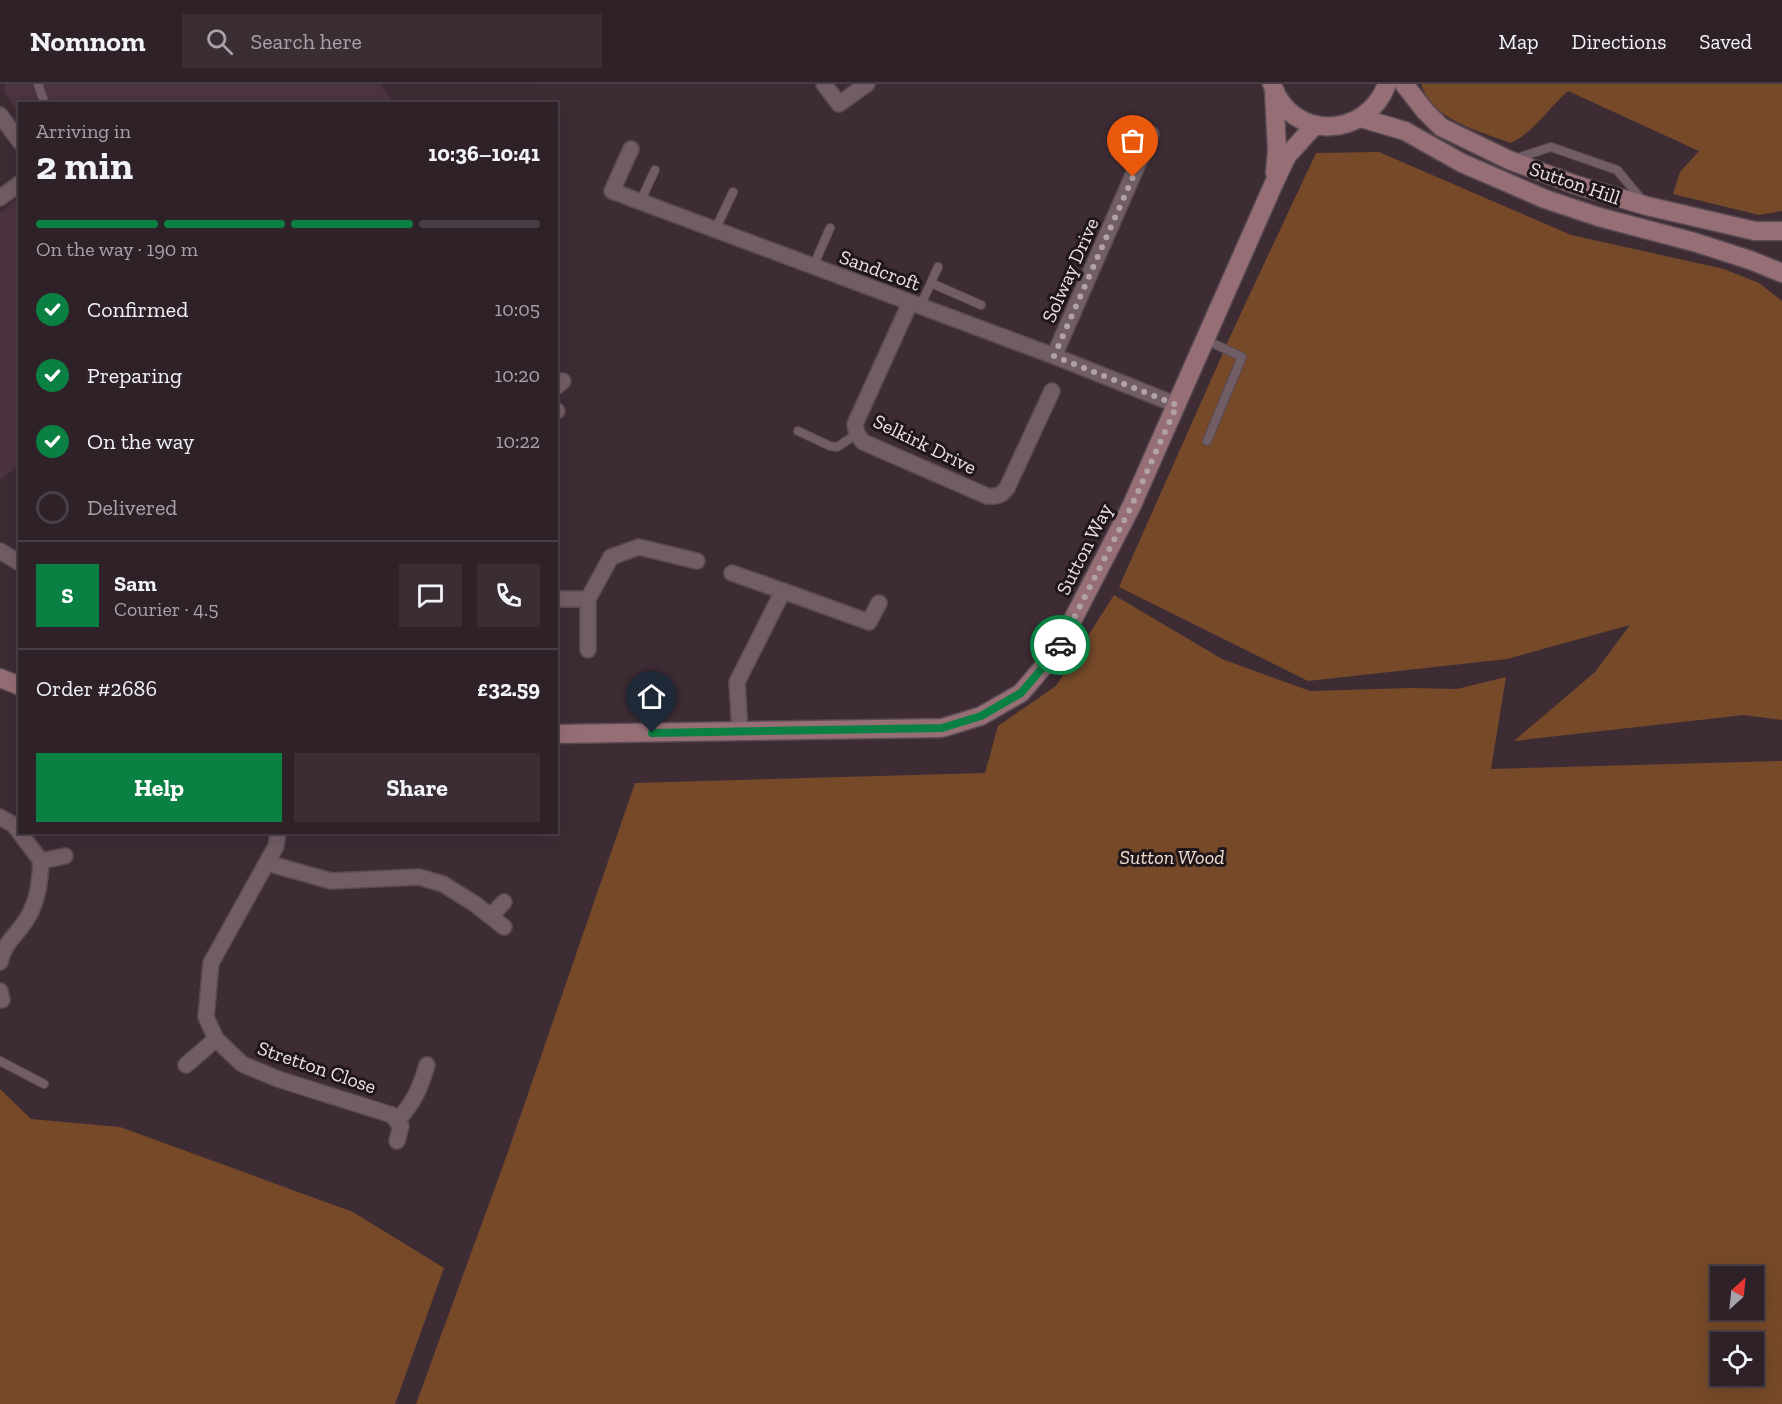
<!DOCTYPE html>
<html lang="en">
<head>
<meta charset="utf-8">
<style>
	:root { --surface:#2e2128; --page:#3a2e34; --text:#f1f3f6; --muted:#a7a3a8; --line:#493e45; --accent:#0b8043 }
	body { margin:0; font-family:"Zilla Slab",serif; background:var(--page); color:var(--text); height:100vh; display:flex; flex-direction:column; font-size:22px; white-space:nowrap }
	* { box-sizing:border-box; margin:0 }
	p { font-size:20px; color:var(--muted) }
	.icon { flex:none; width:33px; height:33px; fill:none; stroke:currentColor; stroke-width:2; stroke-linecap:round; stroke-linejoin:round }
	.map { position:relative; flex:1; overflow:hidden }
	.details { position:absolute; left:18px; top:18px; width:540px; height:732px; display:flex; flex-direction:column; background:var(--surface); border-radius:0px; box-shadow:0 6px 24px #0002,0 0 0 2px var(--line) }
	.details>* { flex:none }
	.needle { width:39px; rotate:27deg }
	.fabs { position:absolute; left:1710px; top:1182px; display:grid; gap:12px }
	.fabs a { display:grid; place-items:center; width:54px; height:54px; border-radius:0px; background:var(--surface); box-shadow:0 6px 24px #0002,0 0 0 2px var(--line); font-size:30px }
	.pin { position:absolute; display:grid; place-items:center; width:51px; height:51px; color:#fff; margin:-62px -26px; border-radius:50% 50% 50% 0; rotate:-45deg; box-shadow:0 0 6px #0007 }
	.pin .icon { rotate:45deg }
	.courier { position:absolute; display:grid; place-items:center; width:60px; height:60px; margin:-30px; border:4px solid #0b8043; border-radius:50%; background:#fff; color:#222; box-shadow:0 2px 8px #0007 }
	.head em { font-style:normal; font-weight:800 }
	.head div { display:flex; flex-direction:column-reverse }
	.head { display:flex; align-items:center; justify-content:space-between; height:102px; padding:0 18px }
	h1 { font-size:39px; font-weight:800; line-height:45px }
	.bar { display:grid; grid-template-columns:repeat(4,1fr); gap:9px 6px; align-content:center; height:72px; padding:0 18px }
	.bar i { height:8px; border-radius:4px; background:var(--line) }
	.bar .active { background:var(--accent) }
	.bar p { grid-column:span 4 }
	.line { display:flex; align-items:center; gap:15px; padding:0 18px; border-top:2px solid var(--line) }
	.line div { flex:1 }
	.round { display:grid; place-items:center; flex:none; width:63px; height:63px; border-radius:0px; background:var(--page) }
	ol { padding:0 18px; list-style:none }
	li { display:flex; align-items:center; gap:18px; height:66px }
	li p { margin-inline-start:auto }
	li .icon { padding:6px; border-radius:50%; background:var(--accent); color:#fff; stroke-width:4 }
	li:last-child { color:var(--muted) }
	li i { width:33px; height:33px; border:3px solid var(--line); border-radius:50% }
	.button { display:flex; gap:12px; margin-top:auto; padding:12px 18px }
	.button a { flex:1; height:69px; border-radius:0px; background:var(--accent); color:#fff; font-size:24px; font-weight:800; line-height:69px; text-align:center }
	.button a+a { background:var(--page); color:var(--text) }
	header { display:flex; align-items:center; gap:36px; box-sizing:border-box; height:84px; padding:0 30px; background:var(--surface); border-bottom:2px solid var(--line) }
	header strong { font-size:28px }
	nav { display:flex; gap:33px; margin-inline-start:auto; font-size:21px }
	.search { width:420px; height:54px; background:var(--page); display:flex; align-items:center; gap:15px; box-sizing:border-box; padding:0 21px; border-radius:0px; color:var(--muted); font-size:22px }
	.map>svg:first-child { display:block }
</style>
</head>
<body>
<header>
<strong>Nomnom</strong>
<div class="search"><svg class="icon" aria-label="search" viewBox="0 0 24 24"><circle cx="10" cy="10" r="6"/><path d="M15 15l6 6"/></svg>Search here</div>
<nav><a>Map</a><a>Directions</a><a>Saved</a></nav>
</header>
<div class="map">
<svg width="1782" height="1320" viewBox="0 0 1782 1320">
	<rect width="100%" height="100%" fill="#3e2c35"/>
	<g fill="#4c3440">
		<path d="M5,0H380L394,19L20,20L19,29L4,8Z"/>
		<path d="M19,114V381L0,396V129Z"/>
	</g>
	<g fill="#764929" fill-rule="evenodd">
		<path d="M1421,0H1782V127L1759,131L1673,110L1680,88L1699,67L1568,7C1549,23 1533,50 1510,59C1478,46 1433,37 1421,0Z"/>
		<path d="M1379,68L1571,151L1724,185L1759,199L1782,217V636L1744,631L1514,657L1595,588L1630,541L1507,575L1308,597L1119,503L1234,244L1316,69Z"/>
		<path d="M1114,511L1222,575L1310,607L1411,604L1457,605L1506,593L1491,685L1782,677V1320H416L509,1065L635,699L985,689L998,642L1056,602ZM1720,1192H1754V1226H1720ZM1720,1258H1754V1292H1720Z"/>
		<path d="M0,1005L31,1035L120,1043L353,1128L444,1184L395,1320H0Z"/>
	</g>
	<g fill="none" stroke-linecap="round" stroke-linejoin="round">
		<defs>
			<g id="lane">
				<path d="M38,0L45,20"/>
				<path d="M1514,75L1551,63L1617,86L1643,117"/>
				<path d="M640,118L655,86"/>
				<path d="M715,146L733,108"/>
				<path d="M813,183L830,144"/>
				<path d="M931,199L981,221"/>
				<path d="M920,223L938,183"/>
				<path d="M1206,256L1242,273L1207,357"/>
				<path d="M798,347L830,362L837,363L857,350"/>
				<path d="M0,977L44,1000"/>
			</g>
			<g id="street">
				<path d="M824,0L839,20L867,0"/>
				<path d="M0,31L20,58"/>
				<path d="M631,65L612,107L1054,272L1177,321"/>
				<path d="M0,114L20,99"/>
				<path d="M910,219L855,340L857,350L863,358L987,412C996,413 1001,412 1007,404L1052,307"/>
				<path d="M1054,272L1151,50"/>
				<path d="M556,303L563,297"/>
				<path d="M556,326L557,327"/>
				<path d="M0,467L20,479"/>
				<path d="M732,489L783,507"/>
				<path d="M556,515H588L611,473L639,463L697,477"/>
				<path d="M588,515V566"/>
				<path d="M740,647L737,598L783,507L869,538L879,519"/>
				<path d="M0,733L14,741L41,777C40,797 38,816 28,833C17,852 6,855 0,878"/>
				<path d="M278,748L276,762L211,879L206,933L216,955L242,980L278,995L392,1031L401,1042L397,1057"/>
				<path d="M41,777L65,772"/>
				<path d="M267,779L331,797L419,793L443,800L475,820L504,843"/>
				<path d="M491,832L504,818"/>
				<path d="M0,907L2,916"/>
				<path d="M186,981L216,955"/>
				<path d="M397,1037C414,1018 420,1005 427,981"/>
			</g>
			<g id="secondary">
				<path d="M1272,0C1291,58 1367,55 1387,0"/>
				<path d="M1404,0L1425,27L1441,43L1509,76L1576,101L1647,122L1755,147H1782"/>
				<path d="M1274,6L1277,66L1275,89"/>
				<path d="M1361,34L1405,47L1462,79L1545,115L1599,133L1694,158L1750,176L1782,189"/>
				<path d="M0,594L20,602"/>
				<path d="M556,650L942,644L981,632L1021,609L1056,568L1132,421L1275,97L1287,72L1315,41"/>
			</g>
		</defs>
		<use href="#lane" stroke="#594951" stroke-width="10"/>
		<use href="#street" stroke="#594951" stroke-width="18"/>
		<use href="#secondary" stroke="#594951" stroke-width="21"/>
		<use href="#lane" stroke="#715d66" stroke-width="8"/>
		<use href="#street" stroke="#715d66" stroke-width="15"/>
		<use href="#secondary" stroke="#956f75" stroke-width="18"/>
	</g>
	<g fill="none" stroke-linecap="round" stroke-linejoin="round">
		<path stroke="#b0a2a8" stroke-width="6" stroke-dasharray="0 10.8" d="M1060,561L1132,421L1177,321L1054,272L1133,93"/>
		<path stroke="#0b8043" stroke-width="8" d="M652,649L942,644L981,632L1021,609L1056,568L1060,561"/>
	</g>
	<g text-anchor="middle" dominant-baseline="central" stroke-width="6" stroke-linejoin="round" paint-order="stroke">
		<g font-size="20" fill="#ede1e6" stroke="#20171b">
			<text transform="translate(1575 99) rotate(19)">Sutton Hill</text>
			<text transform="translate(880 186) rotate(20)">Sandcroft</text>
			<text transform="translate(1070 186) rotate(-66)">Solway Drive</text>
			<text transform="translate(925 360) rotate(26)">Selkirk Drive</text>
			<text transform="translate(1084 465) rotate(-63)">Sutton Way</text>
			<text transform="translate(317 983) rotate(19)">Stretton Close</text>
		</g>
		<g font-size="20" font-style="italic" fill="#f1ded1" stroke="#20171b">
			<text x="1172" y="773">Sutton Wood</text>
		</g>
	</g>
</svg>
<div class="fabs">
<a><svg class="needle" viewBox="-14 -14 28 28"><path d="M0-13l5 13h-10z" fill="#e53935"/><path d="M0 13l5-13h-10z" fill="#a7a3a8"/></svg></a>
<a><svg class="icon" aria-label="locate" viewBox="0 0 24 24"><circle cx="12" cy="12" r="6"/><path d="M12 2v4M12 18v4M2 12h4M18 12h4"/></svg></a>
</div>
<div class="pin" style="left:1133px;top:93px;background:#ea580c"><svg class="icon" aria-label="bag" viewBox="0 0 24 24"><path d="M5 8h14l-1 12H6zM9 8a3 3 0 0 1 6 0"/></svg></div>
<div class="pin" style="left:652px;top:649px;background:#1f2937"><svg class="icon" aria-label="home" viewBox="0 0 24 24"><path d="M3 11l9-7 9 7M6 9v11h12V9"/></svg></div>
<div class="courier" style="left:1060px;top:561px"><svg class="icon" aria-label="car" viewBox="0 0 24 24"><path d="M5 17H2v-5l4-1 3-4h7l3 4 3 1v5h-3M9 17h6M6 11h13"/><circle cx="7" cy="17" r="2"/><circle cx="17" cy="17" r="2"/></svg></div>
<section class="details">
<div class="head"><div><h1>2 min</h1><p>Arriving in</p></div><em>10:36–10:41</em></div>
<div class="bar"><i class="active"></i><i class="active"></i><i class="active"></i><i></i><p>On the way · 190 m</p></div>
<ol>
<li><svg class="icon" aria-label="check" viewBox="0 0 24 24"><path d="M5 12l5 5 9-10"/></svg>Confirmed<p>10:05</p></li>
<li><svg class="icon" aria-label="check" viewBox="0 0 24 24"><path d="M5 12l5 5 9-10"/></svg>Preparing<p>10:20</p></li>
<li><svg class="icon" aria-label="check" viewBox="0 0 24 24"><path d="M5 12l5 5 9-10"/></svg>On the way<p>10:22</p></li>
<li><i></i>Delivered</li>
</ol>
<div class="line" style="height:108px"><b class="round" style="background:var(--accent);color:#fff">S</b><div><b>Sam</b><p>Courier · 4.5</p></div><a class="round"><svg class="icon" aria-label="chat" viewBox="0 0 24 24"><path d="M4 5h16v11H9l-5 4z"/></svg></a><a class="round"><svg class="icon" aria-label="phone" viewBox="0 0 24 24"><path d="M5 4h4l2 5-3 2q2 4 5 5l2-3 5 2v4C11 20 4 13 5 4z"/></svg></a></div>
<div class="line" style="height:78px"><div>Order #2686</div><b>£32.59</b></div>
<div class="button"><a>Help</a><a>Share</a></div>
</section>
</div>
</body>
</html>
